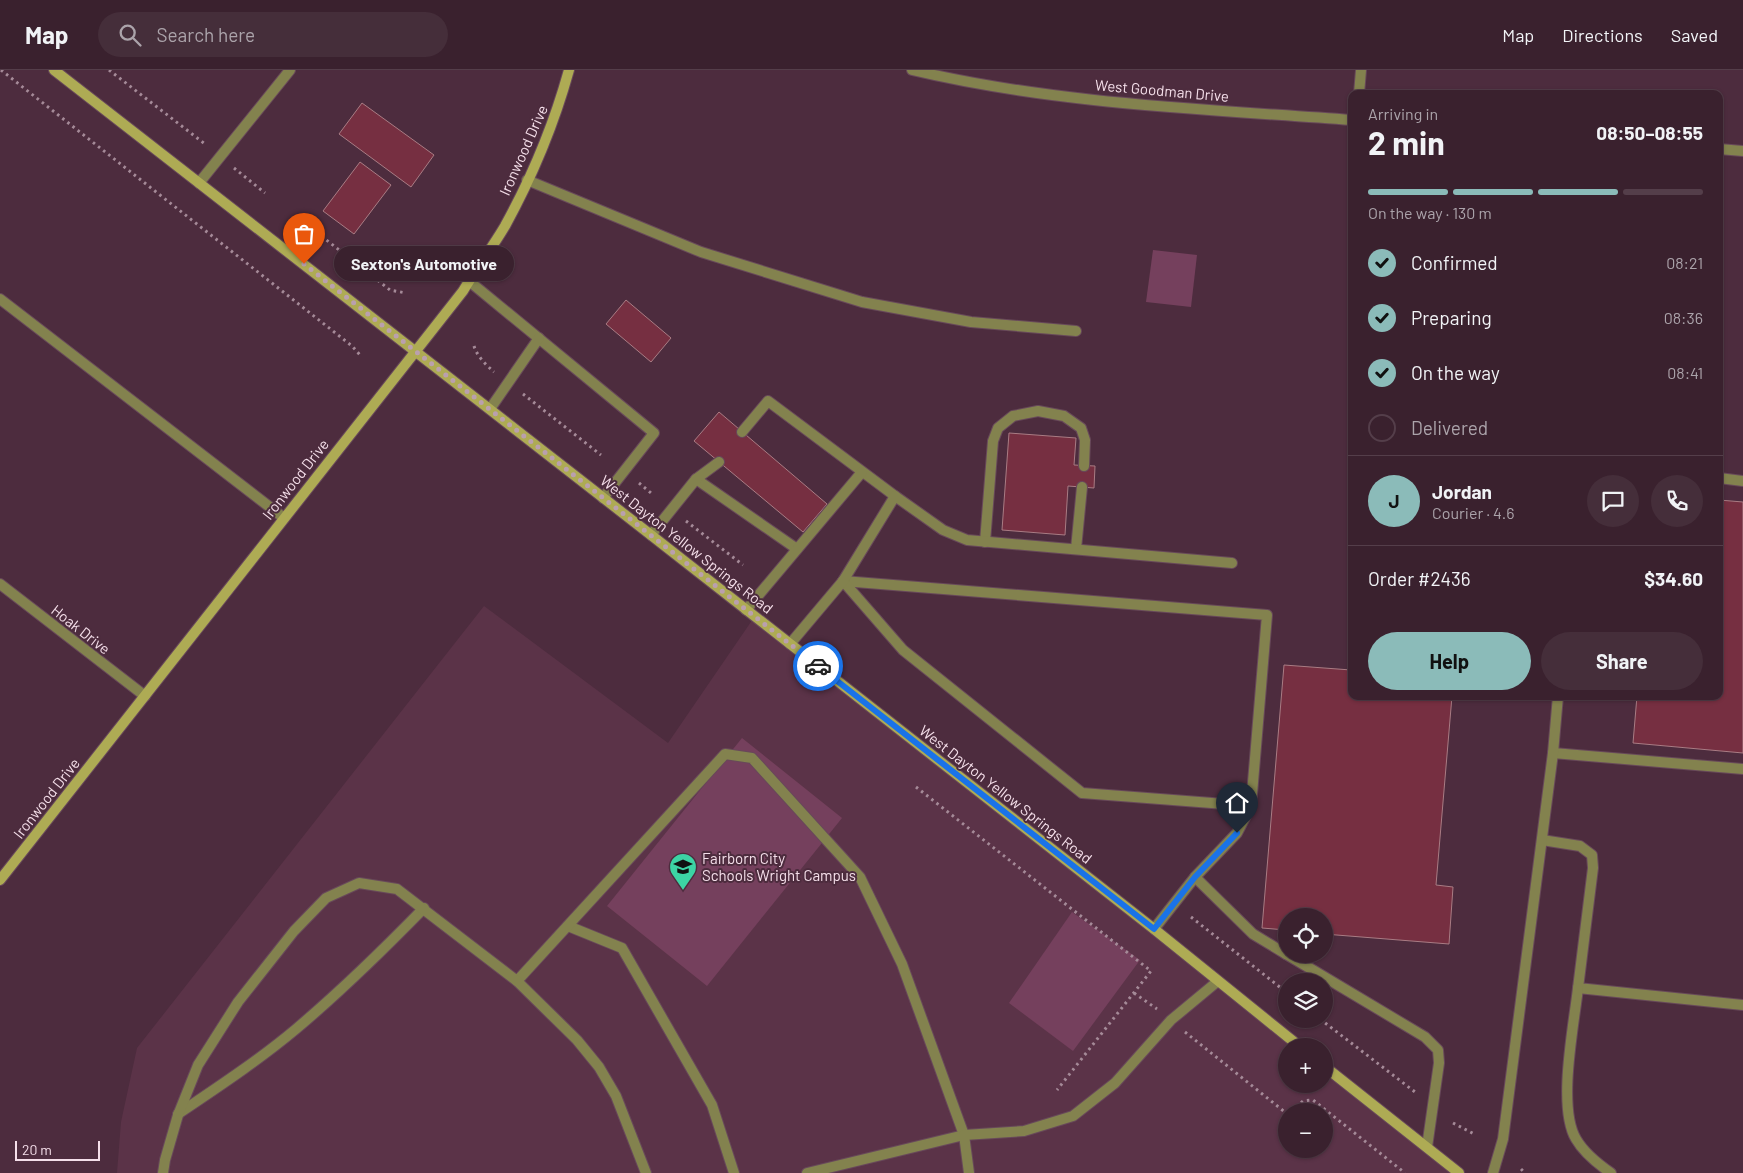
<!DOCTYPE html>
<html lang="en">
<head>
<meta charset="utf-8">
<style>
	:root { --surface:#3a212e; --page:#452e3a; --text:#f1f3f6; --muted:#aba3aa; --line:#543e4a; --accent:#8bbbb9 }
	body { margin:0; font-family:Barlow,sans-serif; background:var(--page); color:var(--text); height:100vh; display:flex; flex-direction:column; font-size:19px; white-space:nowrap }
	* { box-sizing:border-box; margin:0 }
	p { font-size:16px; color:var(--muted) }
	.icon { flex:none; width:28px; height:28px; fill:none; stroke:currentColor; stroke-width:2; stroke-linecap:round; stroke-linejoin:round }
	.map { position:relative; flex:1; overflow:hidden }
	.side { position:absolute; left:1348px; top:20px; width:375px; height:610px; display:flex; flex-direction:column; background:var(--surface); border-radius:10px; box-shadow:0 1px 4px #0004,0 0 0 1px var(--line) }
	.side>* { flex:none }
	.tools { position:absolute; left:1278px; top:838px; display:grid; gap:10px }
	.tools a { display:grid; place-items:center; width:55px; height:55px; border-radius:50%; background:var(--surface); box-shadow:0 1px 4px #0004,0 0 0 1px var(--line); font-size:25px }
	.scale { position:absolute; left:15px; bottom:12px; width:85px; box-sizing:border-box; padding-left:5px; border:2px solid #f5dfea; border-top:0; font-size:14px; line-height:18px; white-space:nowrap; color:#f5dfea; -webkit-text-stroke:4px #4d2c3e; paint-order:stroke }
	.pin { position:absolute; display:grid; place-items:center; width:42px; height:42px; color:#fff; margin:-51px -21px; border-radius:50% 50% 50% 0; rotate:-45deg; box-shadow:0 0 5px #0007 }
	.pin .icon { rotate:45deg }
	.courier { position:absolute; display:grid; place-items:center; width:50px; height:50px; margin:-25px; border:4px solid #1a73e8; border-radius:50%; background:#fff; color:#222; box-shadow:0 1px 6px #0007 }
	.bubble { position:absolute; height:35px; border-radius:18px; background:var(--surface); box-shadow:0 1px 4px #0004,0 0 0 1px var(--line); font-size:16px; font-weight:700; line-height:35px; text-align:center }
	.summary em { font-style:normal; font-weight:700 }
	.summary div { display:flex; flex-direction:column-reverse }
	.summary { display:flex; align-items:center; justify-content:space-between; height:85px; padding:0 20px }
	h1 { font-size:32px; font-weight:700; line-height:38px }
	.bar { display:grid; grid-template-columns:repeat(4,1fr); gap:8px 5px; align-content:center; height:60px; padding:0 20px }
	.bar i { height:6px; border-radius:4px; background:var(--line) }
	.bar .selected { background:var(--accent) }
	.bar p { grid-column:span 4 }
	.line { display:flex; align-items:center; gap:12px; padding:0 20px; border-top:1px solid var(--line) }
	.line div { flex:1 }
	.round { display:grid; place-items:center; flex:none; width:52px; height:52px; border-radius:26px; background:var(--page) }
	ol { padding:0 20px; list-style:none }
	li { display:flex; align-items:center; gap:15px; height:55px }
	li p { margin-inline-start:auto }
	li .icon { padding:5px; border-radius:50%; background:var(--accent); color:#111; stroke-width:4 }
	li:last-child { color:var(--muted) }
	li i { width:28px; height:28px; border:2px solid var(--line); border-radius:50% }
	.cta { display:flex; gap:10px; margin-top:auto; padding:10px 20px }
	.cta a { flex:1; height:58px; border-radius:30px; background:var(--accent); color:#111; font-size:20px; font-weight:700; line-height:58px; text-align:center }
	.cta a+a { background:var(--page); color:var(--text) }
	header { display:flex; align-items:center; gap:30px; box-sizing:border-box; height:70px; padding:0 25px; background:var(--surface); border-bottom:1px solid var(--line) }
	header strong { font-size:24px }
	nav { display:flex; gap:28px; margin-inline-start:auto; font-size:18px }
	.search { width:350px; height:45px; background:var(--page); display:flex; align-items:center; gap:12px; box-sizing:border-box; padding:0 18px; border-radius:28px; color:var(--muted); font-size:19px }
	.map>svg:first-child { display:block }
</style>
</head>
<body>
<header>
<strong>Map</strong>
<div class="search"><svg class="icon" aria-label="search" viewBox="0 0 24 24"><circle cx="10" cy="10" r="6"/><path d="M15 15l6 6"/></svg>Search here</div>
<nav><a>Map</a><a>Directions</a><a>Saved</a></nav>
</header>
<div class="map">
<svg width="1743" height="1103" viewBox="0 0 1743 1103">
	<rect width="100%" height="100%" fill="#4d2c3e"/>
	<path fill="#5b3348" fill-rule="evenodd" d="M484,536L668,673L755,546L1299,976H1286V1014H1324V996L1459,1103H117L121,1052L137,978ZM1286,1041H1324V1079H1286Z"/>
	<g fill="#75405d">
		<path d="M1153,180L1197,185L1191,237L1146,232Z"/>
		<path d="M742,668L842,748L707,916L607,836Z"/>
		<path d="M1072,842L1140,890L1073,981L1009,933Z"/>
	</g>
	<g fill="#762f41" stroke="#a97c84">
		<path d="M362,33L434,85L411,117L339,64Z"/>
		<path d="M360,92L391,115L354,164L323,141Z"/>
		<path d="M626,230L671,268L651,292L606,254Z"/>
		<path d="M719,342L827,434L803,462L694,371Z"/>
		<path d="M1009,363L1076,368L1074,395L1095,396L1094,418L1068,416L1065,465L1002,460Z"/>
		<path d="M1719,430L1743,432V683L1633,673L1637,626H1719Z"/>
		<path d="M1284,595L1351,600V626H1452L1436,815L1453,817L1449,874L1324,864V846H1286V860L1262,858Z"/>
	</g>
	<g fill="none" stroke-linecap="round" stroke-linejoin="round">
		<defs>
			<g id="lane">
				<path d="M527,110L701,182L862,232L971,252L1076,261"/>
				<path d="M199,113L290,0"/>
				<path d="M469,211L654,363L603,428"/>
				<path d="M0,229L284,448"/>
				<path d="M490,339L539,268"/>
				<path d="M742,362L768,331L895,426"/>
				<path d="M1719,408L1743,411"/>
				<path d="M696,409L797,479"/>
				<path d="M651,465L696,409L719,392"/>
				<path d="M985,472L993,371L998,358L1013,346L1038,341L1064,346L1081,358L1085,370L1084,396"/>
				<path d="M1076,479L1082,417"/>
				<path d="M843,511L1267,545L1251,736L1237,763L1195,807L1154,859"/>
				<path d="M843,511L903,580L1082,723L1251,736"/>
				<path d="M746,540L862,402"/>
				<path d="M790,574L843,511L895,426L943,460L967,470L1232,493"/>
				<path d="M1553,683L1743,699"/>
				<path d="M1542,770L1580,776L1592,785L1593,798L1578,918L1743,935"/>
				<path d="M1195,807L1253,864L1286,884"/>
				<path d="M568,856L622,878L712,1035L734,1103"/>
				<path d="M1286,884L1425,967L1438,980L1439,993L1427,1077"/>
				<path d="M517,911L725,684L752,688L860,807L902,894L964,1065L807,1103"/>
				<path d="M1578,918C1574,955 1557,1037 1576,1069C1584,1083 1598,1094 1611,1103"/>
				<path d="M178,1044C218,1017 259,990 296,959C341,921 383,880 424,838"/>
				<path d="M163,1103L165,1090L178,1045L198,995L238,932L294,861L326,828L359,813L397,819L517,911L577,970L599,997L616,1026L646,1103"/>
				<path d="M969,1103L964,1065L1024,1061L1073,1046L1115,1013L1171,950L1218,911"/>
				<path d="M1493,1103L1503,1069L1553,683L1558,626"/>
			</g>
			<g id="street">
				<path d="M912,0C1055,34 1205,39 1351,50"/>
				<path d="M1359,24L1361,0"/>
				<path d="M1719,79L1743,81"/>
				<path d="M0,514L145,626"/>
			</g>
			<g id="secondary">
				<path d="M54,0L651,465L1154,859L1299,976"/>
				<path d="M0,810L463,221C476,199 492,178 505,156C532,107 554,54 569,0"/>
				<path d="M1324,996L1459,1103"/>
			</g>
		</defs>
		<use href="#lane" stroke="#68495a" stroke-width="12"/>
		<use href="#street" stroke="#68495a" stroke-width="12"/>
		<use href="#secondary" stroke="#68495a" stroke-width="12"/>
		<g stroke="#a58a98" stroke-width="3" stroke-dasharray="2.5 4" stroke-linecap="butt">
			<path d="M1,0L352,276L360,285"/>
			<path d="M109,0L205,74"/>
			<path d="M234,98L265,123"/>
			<path d="M301,150L390,220L406,223"/>
			<path d="M474,276C477,286 486,295 494,302"/>
			<path d="M523,324L601,385"/>
			<path d="M639,413L651,423"/>
			<path d="M686,451L743,495"/>
			<path d="M916,717L1151,901L1057,1020"/>
			<path d="M1191,847L1286,922"/>
			<path d="M1134,923L1157,939"/>
			<path d="M1320,949L1415,1022"/>
			<path d="M1185,962L1286,1043"/>
			<path d="M1291,1041L1303,1031L1313,1030L1405,1103"/>
			<path d="M1453,1053L1476,1065"/>
			<path d="M1521,1099L1525,1103"/>
		</g>
		<use href="#lane" stroke="#83824e" stroke-width="10"/>
		<use href="#street" stroke="#83824e" stroke-width="10"/>
		<use href="#secondary" stroke="#aeab54" stroke-width="10"/>
	</g>
	<g fill="none" stroke-linecap="round" stroke-linejoin="round">
		<path stroke="#baa0ae" stroke-width="5" stroke-dasharray="0 9" d="M304,194L818,596"/>
		<path stroke="#1a73e8" stroke-width="6" d="M818,596L1154,859L1195,807L1237,763"/>
	</g>
	<defs>
		<symbol id="school-pin" viewBox="-11 -11 22 30"><path d="M0 17L-7.5 6A9.5 9.5 0 1 1 7.5 6Z" fill="#3cd4a4" stroke="#4d2c3e"/><path d="M0-5L7-2L0 1L-7-2ZM-4 1L0 2.5L4 1V4Q0 6-4 4Z" fill="#111"/></symbol>
	</defs>
	<g fill-rule="evenodd">
		<use href="#school-pin" x="667" y="781" width="32" height="43"/>
	</g>
	<g text-anchor="middle" dominant-baseline="central" stroke-width="4" stroke-linejoin="round" paint-order="stroke">
		<g font-size="15" fill="#f5dfea" stroke="#4d2c3e">
			<text transform="translate(1162 20) rotate(5)">West Goodman Drive</text>
			<text transform="translate(523 80) rotate(-66)">Ironwood Drive</text>
			<text transform="translate(295 409) rotate(-52)">Ironwood Drive</text>
			<text transform="translate(687 474) rotate(38)">West Dayton Yellow Springs Road</text>
			<text transform="translate(81 559) rotate(38)">Hoak Drive</text>
			<text transform="translate(1006 724) rotate(38)">West Dayton Yellow Springs Road</text>
			<text transform="translate(46 728) rotate(-52)">Ironwood Drive</text>
		</g>
		<g font-size="15" fill="#f5dfea" stroke="#4d2c3e" text-anchor="start">
			<text x="702" y="788">Fairborn City<tspan x="702" dy="17">Schools Wright Campus</tspan></text>
		</g>
	</g>
</svg>
<div class="tools">
<a><svg class="icon" aria-label="locate" viewBox="0 0 24 24"><circle cx="12" cy="12" r="6"/><path d="M12 2v4M12 18v4M2 12h4M18 12h4"/></svg></a>
<a><svg class="icon" aria-label="layers" viewBox="0 0 24 24"><path d="M12 4l9 5-9 5-9-5zM3 14l9 5 9-5"/></svg></a>
<a>+</a>
<a>−</a>
</div>
<div class="scale">20 m</div>
<div class="pin" style="left:304px;top:194px;background:#ea580c"><svg class="icon" aria-label="bag" viewBox="0 0 24 24"><path d="M5 8h14l-1 12H6zM9 8a3 3 0 0 1 6 0"/></svg></div>
<div class="pin" style="left:1237px;top:763px;background:#1f2937"><svg class="icon" aria-label="home" viewBox="0 0 24 24"><path d="M3 11l9-7 9 7M6 9v11h12V9"/></svg></div>
<div class="courier" style="left:818px;top:596px"><svg class="icon" aria-label="car" viewBox="0 0 24 24"><path d="M5 17H2v-5l4-1 3-4h7l3 4 3 1v5h-3M9 17h6M6 11h13"/><circle cx="7" cy="17" r="2"/><circle cx="17" cy="17" r="2"/></svg></div>
<div class="bubble" style="left:334px;top:176px;width:180px">Sexton's Automotive</div>
<section class="side">
<div class="summary"><div><h1>2 min</h1><p>Arriving in</p></div><em>08:50–08:55</em></div>
<div class="bar"><i class="selected"></i><i class="selected"></i><i class="selected"></i><i></i><p>On the way · 130 m</p></div>
<ol>
<li><svg class="icon" aria-label="check" viewBox="0 0 24 24"><path d="M5 12l5 5 9-10"/></svg>Confirmed<p>08:21</p></li>
<li><svg class="icon" aria-label="check" viewBox="0 0 24 24"><path d="M5 12l5 5 9-10"/></svg>Preparing<p>08:36</p></li>
<li><svg class="icon" aria-label="check" viewBox="0 0 24 24"><path d="M5 12l5 5 9-10"/></svg>On the way<p>08:41</p></li>
<li><i></i>Delivered</li>
</ol>
<div class="line" style="height:90px"><b class="round" style="background:var(--accent);color:#111">J</b><div><b>Jordan</b><p>Courier · 4.6</p></div><a class="round"><svg class="icon" aria-label="chat" viewBox="0 0 24 24"><path d="M4 5h16v11H9l-5 4z"/></svg></a><a class="round"><svg class="icon" aria-label="phone" viewBox="0 0 24 24"><path d="M5 4h4l2 5-3 2q2 4 5 5l2-3 5 2v4C11 20 4 13 5 4z"/></svg></a></div>
<div class="line" style="height:65px"><div>Order #2436</div><b>$34.60</b></div>
<div class="cta"><a>Help</a><a>Share</a></div>
</section>
</div>
</body>
</html>
